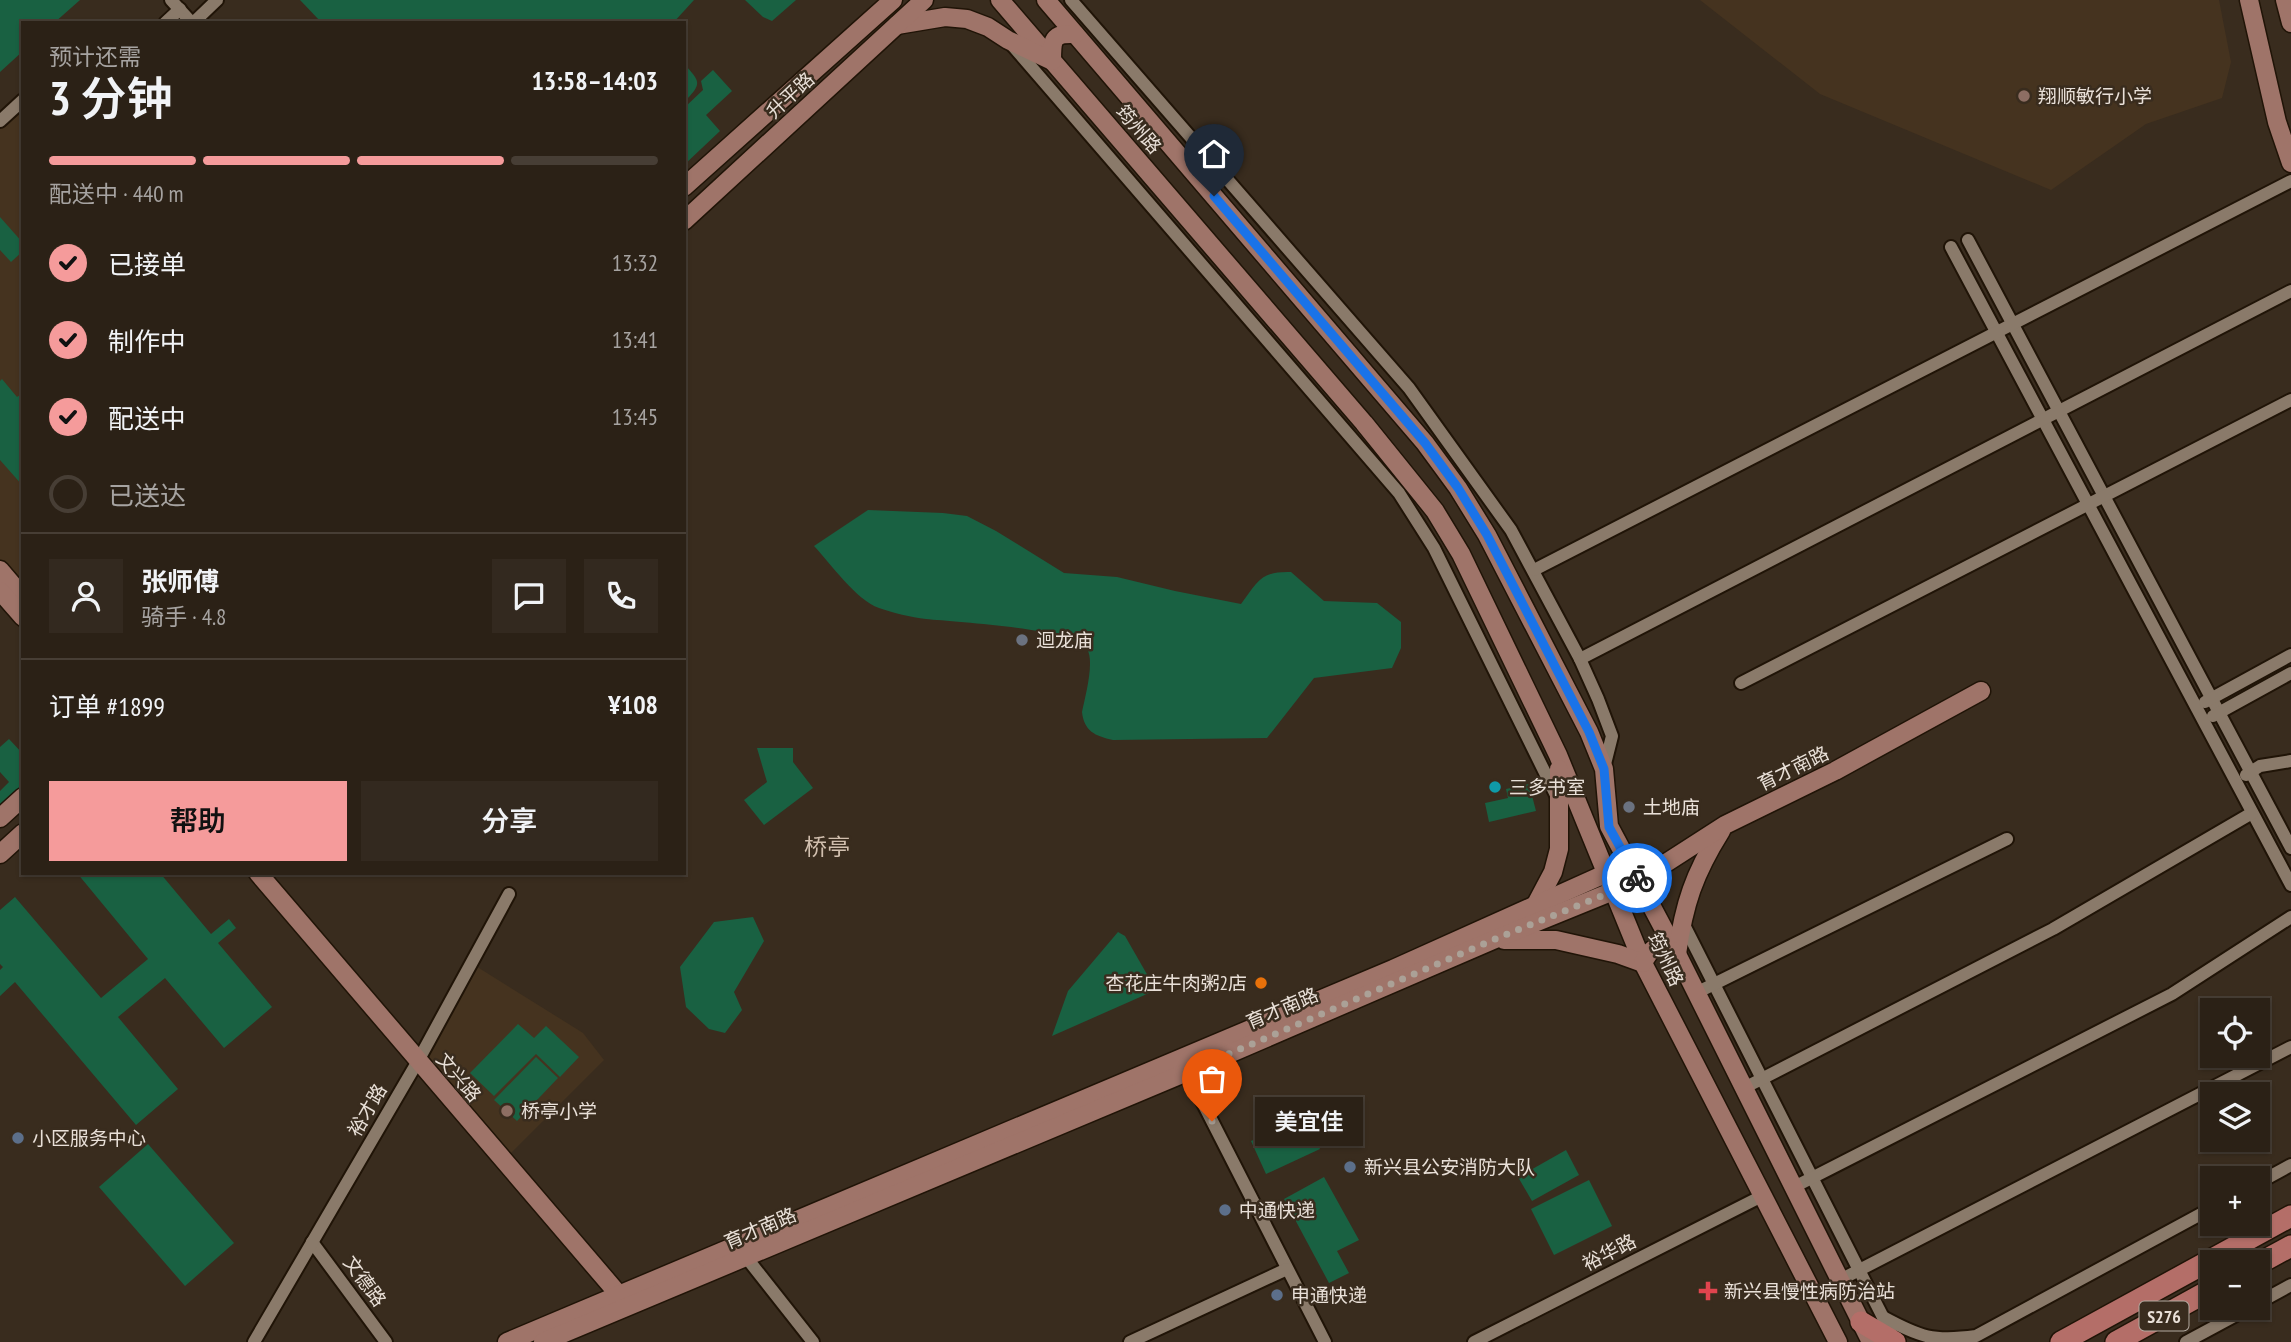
<!DOCTYPE html>
<html lang="zh">
<head>
<meta charset="utf-8">
<style>
	:root { --surface:#2b2116; --page:#33291f; --text:#f1f3f6; --muted:#a6a3a1; --line:#473e35; --accent:#f59b9b }
	body { margin:0; font-family:"PT Sans Narrow","Noto Sans SC",sans-serif; background:var(--page); color:var(--text); height:100vh; display:flex; flex-direction:column; font-size:26px; white-space:nowrap }
	* { box-sizing:border-box; margin:0 }
	p { font-size:23px; color:var(--muted) }
	.icon { flex:none; width:38px; height:38px; fill:none; stroke:currentColor; stroke-width:2; stroke-linecap:round; stroke-linejoin:round }
	.map { position:relative; flex:1; overflow:hidden }
	.side { position:absolute; left:21px; top:21px; width:665px; height:854px; display:flex; flex-direction:column; background:var(--surface); border-radius:0px; box-shadow:0 2px 5px #0004,0 0 0 2px var(--line) }
	.side>* { flex:none }
	.tools { position:absolute; left:2200px; top:998px; display:grid; gap:14px }
	.tools a { display:grid; place-items:center; width:70px; height:70px; border-radius:0px; background:var(--surface); box-shadow:0 2px 5px #0004,0 0 0 2px var(--line); font-size:35px }
	.pin { position:absolute; display:grid; place-items:center; width:60px; height:60px; color:#fff; margin:-72px -30px; border-radius:50% 50% 50% 0; rotate:-45deg; box-shadow:0 0 7px #0007 }
	.pin .icon { rotate:45deg }
	.courier { position:absolute; display:grid; place-items:center; width:70px; height:70px; margin:-35px; border:5px solid #1a73e8; border-radius:50%; background:#fff; color:#222; box-shadow:0 2px 9px #0007 }
	.bubble { position:absolute; height:49px; border-radius:0px; background:var(--surface); box-shadow:0 2px 5px #0004,0 0 0 2px var(--line); font-size:23px; font-weight:600; line-height:49px; text-align:center }
	.headline em { font-style:normal; font-weight:600 }
	.headline div { display:flex; flex-direction:column-reverse }
	.headline { display:flex; align-items:center; justify-content:space-between; height:119px; padding:0 28px }
	h1 { font-size:46px; font-weight:600; line-height:52px }
	.bar { display:grid; grid-template-columns:repeat(4,1fr); gap:10px 7px; align-content:center; height:84px; padding:0 28px }
	.bar i { height:9px; border-radius:5px; background:var(--line) }
	.bar .current { background:var(--accent) }
	.bar p { grid-column:span 4 }
	.line { display:flex; align-items:center; gap:18px; padding:0 28px; border-top:2px solid var(--line) }
	.line div { flex:1 }
	.round { display:grid; place-items:center; flex:none; width:74px; height:74px; border-radius:0px; background:var(--page) }
	ol { padding:0 28px; list-style:none }
	li { display:flex; align-items:center; gap:21px; height:77px }
	li p { margin-inline-start:auto }
	li .icon { padding:7px; border-radius:50%; background:var(--accent); color:#111; stroke-width:4 }
	li:last-child { color:var(--muted) }
	li i { width:38px; height:38px; border:4px solid var(--line); border-radius:50% }
	.action { display:flex; gap:14px; margin-top:auto; padding:14px 28px }
	.action a { flex:1; height:80px; border-radius:0px; background:var(--accent); color:#111; font-size:28px; font-weight:600; line-height:80px; text-align:center }
	.action a+a { background:var(--page); color:var(--text) }
	.map>svg:first-child { display:block }
</style>
</head>
<body>
<div class="map">
<svg width="2291" height="1342" viewBox="0 0 2291 1342">
	<rect width="100%" height="100%" fill="#392c1e"/>
	<g fill="#45331f">
		<path d="M1700,0H2219L2231,62L2222,98L2146,124L2051,190L1820,94Z"/>
		<path d="M23,100V597L0,570V121Z"/>
		<path d="M471,963L583,1033L604,1060L503,1161L418,1061Z"/>
	</g>
	<g fill="#196142">
		<path d="M0,0H80L54,23H23V51L0,72Z"/>
		<path d="M300,0H694L673,23H322Z"/>
		<path d="M745,0H796L772,21L763,17Z"/>
		<path d="M684,64C701,82 702,84 684,102Z"/>
		<path d="M713,70L732,91L706,115L720,131L684,165V108L703,90L701,81Z"/>
		<path d="M0,217L23,243V251L11,262L0,250Z"/>
		<path d="M2,379L17,397L23,393V486L0,460V381Z"/>
		<path d="M868,510L943,513L967,516L996,531L1064,573L1117,577L1175,591L1241,604C1258,582 1260,571 1291,572L1324,601L1377,603L1401,622V648L1392,668L1314,678L1267,738L1113,740C1095,736 1084,731 1082,712C1085,697 1095,661 1087,649C1073,628 955,622 926,619C911,617 893,613 879,608C856,600 831,564 814,546Z"/>
		<path d="M9,739L23,754V785L0,805V791L9,782L0,772V747Z"/>
		<path d="M757,748H793V762L813,788L764,825L744,800L767,782Z"/>
		<path d="M1529,784L1536,811L1489,822L1485,803L1508,798L1506,789Z"/>
		<path d="M77,873H160L211,934L229,919L236,928L218,943L272,1007L224,1048L165,978L118,1017L178,1089L136,1125L15,982L0,996V970L3,967L0,964V910L15,897L101,998L148,959Z"/>
		<path d="M753,917L764,941L734,992L742,1010L725,1033L709,1029L686,1007L680,967L714,922Z"/>
		<path d="M1118,932L1125,936L1156,990L1052,1036L1068,991Z"/>
		<path d="M518,1024L534,1038L546,1026L579,1057L560,1077L536,1054L494,1096L470,1073Z"/>
		<path d="M536,1057L558,1078L517,1121L494,1100Z"/>
		<path d="M1305,1117L1320,1149L1266,1174L1251,1141Z"/>
		<path d="M148,1144L234,1243L185,1286L99,1187Z"/>
		<path d="M1566,1150L1579,1175L1532,1201L1518,1177Z"/>
		<path d="M1324,1177L1359,1240L1337,1251L1349,1273L1329,1283L1284,1199Z"/>
		<path d="M1589,1180L1612,1226L1554,1255L1531,1209Z"/>
	</g>
	<g fill="none" stroke-linecap="round" stroke-linejoin="round">
		<defs>
			<g id="street">
				<path d="M171,0L192,23"/>
				<path d="M1071,0L1409,388L1511,530L1580,659L1598,699L1612,736L1604,768"/>
				<path d="M165,23L180,9"/>
				<path d="M193,23L217,0"/>
				<path d="M1013,46L1399,493L1434,548L1557,797"/>
				<path d="M0,121L23,100"/>
				<path d="M1968,240L2291,848"/>
				<path d="M1951,247L2291,885"/>
				<path d="M1534,570L2291,181"/>
				<path d="M1580,659L2291,291"/>
				<path d="M1741,683L2291,400"/>
				<path d="M2205,702L2291,655"/>
				<path d="M2213,716L2291,673"/>
				<path d="M2246,775L2260,766L2291,761"/>
				<path d="M1682,921L1894,1339"/>
				<path d="M1696,993L2007,839"/>
				<path d="M1187,1072L1325,1342"/>
				<path d="M1744,1088L2053,929L2252,813"/>
				<path d="M2258,1183L2291,1165"/>
				<path d="M1794,1187L2172,994L2291,917"/>
				<path d="M312,1242L386,1342"/>
				<path d="M746,1257L813,1342"/>
				<path d="M1840,1280L2291,1047"/>
				<path d="M2258,1303L2291,1285"/>
				<path d="M1883,1317C1920,1337 1933,1342 1976,1336L2212,1208"/>
				<path d="M254,1342L418,1061L509,894"/>
				<path d="M1130,1342L1287,1269"/>
				<path d="M1474,1342L1762,1196"/>
				<path d="M2186,1342L2251,1307"/>
			</g>
			<g id="secondary">
				<path d="M1000,0L1364,423L1435,511L1461,554L1558,755L1643,963L1838,1342"/>
				<path d="M1046,0L1425,443L1458,488L1487,535L1589,732L1604,769L1609,826L1677,954L1871,1342"/>
				<path d="M2249,0L2277,122L2291,163"/>
				<path d="M2285,0L2291,23"/>
				<path d="M897,25L945,17L967,19L988,27L1008,40L1052,61C1052,40 1052,33 1075,34"/>
				<path d="M684,187L893,0"/>
				<path d="M684,221L924,0"/>
				<path d="M0,570L23,597"/>
				<path d="M0,591L23,617"/>
				<path d="M0,818L23,797"/>
				<path d="M0,854L23,833"/>
				<path d="M258,873L626,1303"/>
				<path d="M1535,906L1553,872L1559,849V769"/>
				<path d="M1504,940H1556L1618,954L1643,963"/>
				<path d="M1677,954C1684,904 1694,874 1721,831"/>
				<path d="M1643,963C1653,944 1659,943 1677,954"/>
				<path d="M507,1342L1393,969L1616,869"/>
				<path d="M543,1342L1187,1072L1493,940L1638,881L1725,825L1835,771L1981,691"/>
			</g>
			<g id="primary">
				<path d="M2258,1264L2291,1246"/>
				<path d="M1861,1322L1895,1342"/>
				<path d="M2061,1342L2291,1216"/>
				<path d="M2116,1342L2212,1289"/>
			</g>
		</defs>
		<use href="#street" stroke="#201407" stroke-width="16"/>
		<use href="#secondary" stroke="#201407" stroke-width="21"/>
		<use href="#primary" stroke="#201407" stroke-width="24"/>
		<use href="#street" stroke="#8a7a6a" stroke-width="12"/>
		<use href="#secondary" stroke="#9f7469" stroke-width="18"/>
		<use href="#primary" stroke="#b46e68" stroke-width="21"/>
	</g>
	<g fill="none" stroke-linecap="round" stroke-linejoin="round">
		<path stroke="#aba197" stroke-width="7" stroke-dasharray="0 12.6" d="M1212,1121L1187,1072L1493,940L1638,881L1637,878"/>
		<path stroke="#1a73e8" stroke-width="9" d="M1214,196L1425,443L1458,488L1487,535L1589,732L1604,769L1609,827L1637,878"/>
	</g>
	<g fill="#8d6e63" stroke="#392c1e" stroke-width="2.5">
		<circle cx="2024" cy="96" r="7"/>
		<circle cx="507" cy="1111" r="7"/>
	</g>
	<g fill="#6b7280" stroke="#392c1e" stroke-width="2.5">
		<circle cx="1022" cy="640" r="7"/>
		<circle cx="1629" cy="807" r="7"/>
	</g>
	<circle fill="#0f9aa8" stroke="#392c1e" stroke-width="2.5" cx="1495" cy="787" r="7"/>
	<circle fill="#e8710a" stroke="#392c1e" stroke-width="2.5" cx="1261" cy="983" r="7"/>
	<g fill="#5c6f8a" stroke="#392c1e" stroke-width="2.5">
		<circle cx="18" cy="1138" r="7"/>
		<circle cx="1350" cy="1167" r="7"/>
		<circle cx="1225" cy="1210" r="7"/>
		<circle cx="1277" cy="1295" r="7"/>
	</g>
	<path fill="#e0444e" stroke="#392c1e" stroke-width="2.5" d="M1704.5 1280.5h7v7h7v7h-7v7h-7v-7h-7v-7h7z"/>
	<g text-anchor="middle" dominant-baseline="central" stroke-width="5" stroke-linejoin="round" paint-order="stroke">
		<rect fill="#392c1e" stroke="#b4aaa0" stroke-width="2" x="2139.5" y="1301.5" width="49" height="29" rx="5"/>
		<g font-size="18" font-weight="bold" fill="#e9e0d8">
			<text x="2164" y="1316">S276</text>
		</g>
		<g font-size="19" fill="#e9e0d8" stroke="#392c1e">
			<text transform="translate(790 95) rotate(-43)">升平路</text>
			<text transform="translate(1139 129) rotate(49)">筠州路</text>
			<text transform="translate(1793 768) rotate(-26)">育才南路</text>
			<text transform="translate(1666 959) rotate(65)">筠州路</text>
			<text transform="translate(1282 1008) rotate(-23)">育才南路</text>
			<text transform="translate(459 1077) rotate(50)">文兴路</text>
			<text transform="translate(367 1110) rotate(-60)">裕才路</text>
			<text transform="translate(760 1228) rotate(-23)">育才南路</text>
			<text transform="translate(1609 1252) rotate(-27)">裕华路</text>
			<text transform="translate(365 1281) rotate(54)">文德路</text>
		</g>
		<g font-size="19" fill="#e9e0d8" stroke="#392c1e" text-anchor="start">
			<text x="2038" y="96">翔顺敏行小学</text>
			<text x="1036" y="640">迴龙庙</text>
			<text x="1509" y="787">三多书室</text>
			<text x="1643" y="807">土地庙</text>
			<text x="1247" y="983" text-anchor="end">杏花庄牛肉粥2店</text>
			<text x="521" y="1111">桥亭小学</text>
			<text x="32" y="1138">小区服务中心</text>
			<text x="1364" y="1167">新兴县公安消防大队</text>
			<text x="1239" y="1210">中通快递</text>
			<text x="1724" y="1291">新兴县慢性病防治站</text>
			<text x="1291" y="1295">申通快递</text>
		</g>
		<g font-size="23" fill="#d1bfae" stroke="#392c1e">
			<text x="827" y="846">桥亭</text>
		</g>
	</g>
</svg>
<div class="tools">
<a><svg class="icon" aria-label="locate" viewBox="0 0 24 24"><circle cx="12" cy="12" r="6"/><path d="M12 2v4M12 18v4M2 12h4M18 12h4"/></svg></a>
<a><svg class="icon" aria-label="layers" viewBox="0 0 24 24"><path d="M12 4l9 5-9 5-9-5zM3 14l9 5 9-5"/></svg></a>
<a>+</a>
<a>−</a>
</div>
<div class="pin" style="left:1212px;top:1121px;background:#ea580c"><svg class="icon" aria-label="bag" viewBox="0 0 24 24"><path d="M5 8h14l-1 12H6zM9 8a3 3 0 0 1 6 0"/></svg></div>
<div class="pin" style="left:1214px;top:196px;background:#1f2937"><svg class="icon" aria-label="home" viewBox="0 0 24 24"><path d="M3 11l9-7 9 7M6 9v11h12V9"/></svg></div>
<div class="courier" style="left:1637px;top:878px"><svg class="icon" aria-label="bike" viewBox="0 0 24 24"><circle cx="6" cy="16" r="4"/><circle cx="18" cy="16" r="4"/><path d="M6 16l4-8h5l3 8M10 8l3 8H6M13 5h3"/></svg></div>
<div class="bubble" style="left:1255px;top:1097px;width:108px">美宜佳</div>
<section class="side">
<div class="headline"><div><h1>3 分钟</h1><p>预计还需</p></div><em>13:58–14:03</em></div>
<div class="bar"><i class="current"></i><i class="current"></i><i class="current"></i><i></i><p>配送中 · 440 m</p></div>
<ol>
<li><svg class="icon" aria-label="check" viewBox="0 0 24 24"><path d="M5 12l5 5 9-10"/></svg>已接单<p>13:32</p></li>
<li><svg class="icon" aria-label="check" viewBox="0 0 24 24"><path d="M5 12l5 5 9-10"/></svg>制作中<p>13:41</p></li>
<li><svg class="icon" aria-label="check" viewBox="0 0 24 24"><path d="M5 12l5 5 9-10"/></svg>配送中<p>13:45</p></li>
<li><i></i>已送达</li>
</ol>
<div class="line" style="height:126px"><a class="round"><svg class="icon" aria-label="person" viewBox="0 0 24 24"><circle cx="12" cy="8" r="4"/><path d="M4 21q1-7 8-7t8 7"/></svg></a><div><b>张师傅</b><p>骑手 · 4.8</p></div><a class="round"><svg class="icon" aria-label="chat" viewBox="0 0 24 24"><path d="M4 5h16v11H9l-5 4z"/></svg></a><a class="round"><svg class="icon" aria-label="phone" viewBox="0 0 24 24"><path d="M5 4h4l2 5-3 2q2 4 5 5l2-3 5 2v4C11 20 4 13 5 4z"/></svg></a></div>
<div class="line" style="height:91px"><div>订单 #1899</div><b>¥108</b></div>
<div class="action"><a>帮助</a><a>分享</a></div>
</section>
</div>
</body>
</html>
